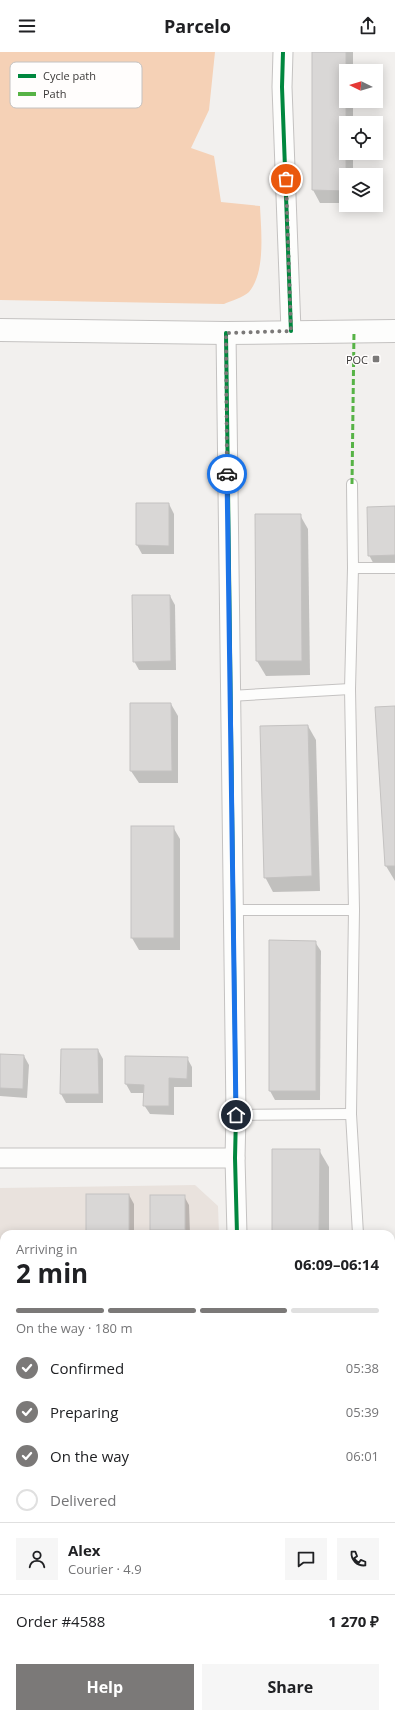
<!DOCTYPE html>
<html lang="en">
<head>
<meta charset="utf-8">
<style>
	:root { --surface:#fff; --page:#f6f6f6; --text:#202124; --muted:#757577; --line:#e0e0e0; --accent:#7b7978 }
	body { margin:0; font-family:"Open Sans",sans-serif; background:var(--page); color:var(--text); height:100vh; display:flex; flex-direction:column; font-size:15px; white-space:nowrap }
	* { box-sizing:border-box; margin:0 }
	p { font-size:13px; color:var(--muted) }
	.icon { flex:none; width:22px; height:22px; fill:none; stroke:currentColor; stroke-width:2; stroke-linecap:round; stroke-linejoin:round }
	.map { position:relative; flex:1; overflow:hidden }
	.drawer { position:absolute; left:0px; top:1178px; width:395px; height:488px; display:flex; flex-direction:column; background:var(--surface); border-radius:12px 12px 0 0; box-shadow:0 2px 10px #0003 }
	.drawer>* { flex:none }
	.needle { width:26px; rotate:275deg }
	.tools { position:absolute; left:339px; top:12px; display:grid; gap:8px }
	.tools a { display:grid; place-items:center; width:44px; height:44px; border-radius:0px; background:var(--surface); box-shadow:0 2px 10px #0003; font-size:20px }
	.pin { position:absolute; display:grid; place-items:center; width:34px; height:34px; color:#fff; margin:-17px; border:2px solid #fff; border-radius:50%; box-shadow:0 1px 4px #0007 }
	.courier { position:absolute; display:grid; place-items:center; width:40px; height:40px; margin:-20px; border:3px solid #1a73e8; border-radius:50%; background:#fff; color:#222; box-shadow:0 1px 5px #0007 }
	.overview em { font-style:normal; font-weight:700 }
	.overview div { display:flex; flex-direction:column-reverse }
	.overview { display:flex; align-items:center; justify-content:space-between; height:68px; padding:0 16px }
	h1 { font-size:26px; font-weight:700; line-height:30px }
	.bar { display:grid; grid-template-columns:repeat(4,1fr); gap:6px 4px; align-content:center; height:48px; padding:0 16px }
	.bar i { height:5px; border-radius:3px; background:var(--line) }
	.bar .current { background:var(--accent) }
	.bar p { grid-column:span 4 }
	.line { display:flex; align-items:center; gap:10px; padding:0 16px; border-top:1px solid var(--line) }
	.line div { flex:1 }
	.round { display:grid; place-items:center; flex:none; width:42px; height:42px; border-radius:0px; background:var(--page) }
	ol { padding:0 16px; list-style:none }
	li { display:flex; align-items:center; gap:12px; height:44px }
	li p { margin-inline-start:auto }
	li .icon { padding:4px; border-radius:50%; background:var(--accent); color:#fff; stroke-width:4 }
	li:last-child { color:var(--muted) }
	li i { width:22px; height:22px; border:2px solid var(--line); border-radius:50% }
	.button { display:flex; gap:8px; margin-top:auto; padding:8px 16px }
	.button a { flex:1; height:46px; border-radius:0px; background:var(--accent); color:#fff; font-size:16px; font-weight:700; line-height:46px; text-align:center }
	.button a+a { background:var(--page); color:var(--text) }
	header { display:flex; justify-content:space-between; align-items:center; height:52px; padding:0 16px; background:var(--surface); font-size:18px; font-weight:700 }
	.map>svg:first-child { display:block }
</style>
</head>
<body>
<header><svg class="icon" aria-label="menu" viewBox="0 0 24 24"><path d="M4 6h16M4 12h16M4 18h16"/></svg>Parcelo<svg class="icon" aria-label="share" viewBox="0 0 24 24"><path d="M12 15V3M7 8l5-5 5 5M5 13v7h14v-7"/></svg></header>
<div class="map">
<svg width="395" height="1666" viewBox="0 0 395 1666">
	<rect width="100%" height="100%" fill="#f2f0ee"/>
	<g fill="#e9e2dd">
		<path d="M195,1133L218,1154L219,1182H4V1662H239L240,1666H0V1136Z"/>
		<path d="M391,1657H395V1666H309V1662H391Z"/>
	</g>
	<path fill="#f5d1b6" d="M0,0H215L209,58L191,96L214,104L221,150L260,154C261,178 266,220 249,240C244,245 231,249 224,252L0,248Z"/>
	<g fill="#0003">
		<path d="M313,0H353V19H346V49H353V71H346V101H353V123H346V151H320L313,138Z"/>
		<path d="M137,452H169L174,462V502H142L137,493Z"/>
		<path d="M395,455V520H378L369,503Z"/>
		<path d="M300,463L308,477L310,623L266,624L257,609Z"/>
		<path d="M170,544L175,553L176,618H139L134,609Z"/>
		<path d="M171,652L178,664V731H139L131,719Z"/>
		<path d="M395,655V829L386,814L376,656Z"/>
		<path d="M308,674L316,688L320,839L273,840L265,825Z"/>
		<path d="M173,775L180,787V898H139L132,886Z"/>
		<path d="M315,890L321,899L320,1048H275L270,1039Z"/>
		<path d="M98,998L103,1007V1051H66L61,1042Z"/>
		<path d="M0,1003L24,1004L29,1013L27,1046L0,1044Z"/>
		<path d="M187,1006L192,1015V1035H174V1063L150,1062L144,1053L145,1041H131L126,1032Z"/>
		<path d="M319,1098L329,1115V1182H273Z"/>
		<path d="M129,1143L134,1152V1182H87Z"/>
		<path d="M184,1144L189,1153L190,1182H154L151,1178Z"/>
		<rect x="0" y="1252" width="4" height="140"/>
		<path d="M0,1491H4V1662H40L39,1666H0Z"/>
		<path d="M391,1574L395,1575V1624H391Z"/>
	</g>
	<g fill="#d9d7d6" stroke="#c4c2c1">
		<path d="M312,0H346V139L312,138Z"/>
		<path d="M136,451H169V494L136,493Z"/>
		<path d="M395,454V503L368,504L367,455Z"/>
		<path d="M255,462H301L302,609H256Z"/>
		<path d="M132,543H170L171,609L133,610Z"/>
		<path d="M130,651H171L172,719H130Z"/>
		<path d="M395,654V814H385L375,655Z"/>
		<path d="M308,673L312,824L264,826L260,674Z"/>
		<rect x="131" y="774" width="43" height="112"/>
		<path d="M269,888L316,889V1039H269Z"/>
		<path d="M61,997H98L99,1042H60Z"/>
		<path d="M0,1002L24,1003L23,1037L0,1036Z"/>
		<path d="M125,1004L188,1005L187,1027L169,1026V1054H143L144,1033L125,1032Z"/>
		<path d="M272,1097H320L319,1182H272Z"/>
		<rect x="86" y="1142" width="43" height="40"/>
		<rect x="150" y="1143" width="35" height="35"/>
		<rect x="394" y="1233" width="1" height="49"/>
		<rect x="0" y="1251" width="4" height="127"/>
		<path d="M0,1490H4V1662H32L31,1666H0Z"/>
		<path d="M391,1573L395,1574L393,1615H391Z"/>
	</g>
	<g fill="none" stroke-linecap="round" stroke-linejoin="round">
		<defs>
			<g id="service">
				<path d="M352,432L353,516L350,637L354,858L351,1062L358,1182"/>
				<path d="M353,516H395"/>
				<path d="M230,644L350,637"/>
				<path d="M234,858H354"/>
				<path d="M236,1063L351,1062"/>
				<path d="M391,1400L395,1377"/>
			</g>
			<g id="minor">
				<path d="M283,0L282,35L291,279"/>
				<path d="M226,281L236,1063L235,1106L237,1182"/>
				<path d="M0,1106H235"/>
				<path d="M391,1528H395"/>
				<path d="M256,1662V1666"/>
			</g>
			<path id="secondary" d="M0,278L226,281L395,279"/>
		</defs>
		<use href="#service" stroke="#c4c2c1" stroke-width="12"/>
		<use href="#minor" stroke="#c4c2c1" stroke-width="21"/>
		<use href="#secondary" stroke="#c4c2c1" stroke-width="24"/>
		<use href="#service" stroke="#fdfdfc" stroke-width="10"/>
		<use href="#minor" stroke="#fdfdfc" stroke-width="19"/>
		<use href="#secondary" stroke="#fdfdfc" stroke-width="22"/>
		<path stroke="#57b346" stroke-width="3" stroke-dasharray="6 3" stroke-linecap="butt" d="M352,432L354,279"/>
		<defs>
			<g id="cycleway">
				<path d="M283,0L282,35L291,279"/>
				<path d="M226,281L236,1063L235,1106L237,1182"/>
			</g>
		</defs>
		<use href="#cycleway" stroke="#fffdfc" stroke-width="6"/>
		<use href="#cycleway" stroke="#00873e" stroke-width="4"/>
	</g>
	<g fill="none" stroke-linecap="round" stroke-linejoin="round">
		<path stroke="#7b7978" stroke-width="4" stroke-dasharray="0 7.2" d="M227,422L226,281L291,279L286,127"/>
		<path stroke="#1a73e8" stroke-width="5" d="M227,422L236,1063"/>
	</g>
	<rect fill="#7b7978" stroke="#fffdfc" stroke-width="1.5" x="372" y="303" width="8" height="8" rx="2"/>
	<g text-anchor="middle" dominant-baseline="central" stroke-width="3" stroke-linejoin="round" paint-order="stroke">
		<g font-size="11" fill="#3b3938" stroke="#fffdfc" text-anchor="end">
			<text x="368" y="307">РОС</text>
		</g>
	</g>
	<rect x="10" y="10" width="132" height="46" rx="6" fill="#fffdfc" stroke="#c4c2c1" stroke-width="1"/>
	<rect x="18" y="22" width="18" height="4" fill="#00873e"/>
	<rect x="18" y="40" width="18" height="4" fill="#57b346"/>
	<g font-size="11" fill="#3b3938">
		<text x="43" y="28">Cycle path</text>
		<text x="43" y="46">Path</text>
	</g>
</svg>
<div class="tools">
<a><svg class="needle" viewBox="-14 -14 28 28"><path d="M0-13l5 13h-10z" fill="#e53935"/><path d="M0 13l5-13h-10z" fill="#757577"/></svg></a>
<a><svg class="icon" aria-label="locate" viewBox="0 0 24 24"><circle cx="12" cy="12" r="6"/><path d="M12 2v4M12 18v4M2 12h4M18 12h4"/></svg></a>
<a><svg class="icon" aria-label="layers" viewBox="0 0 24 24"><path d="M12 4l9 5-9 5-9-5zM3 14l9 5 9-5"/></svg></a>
</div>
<div class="pin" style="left:286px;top:127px;background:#ea580c"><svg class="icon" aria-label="bag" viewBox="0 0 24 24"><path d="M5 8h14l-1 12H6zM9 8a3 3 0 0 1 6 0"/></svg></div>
<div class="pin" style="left:236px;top:1063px;background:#1f2937"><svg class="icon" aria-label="home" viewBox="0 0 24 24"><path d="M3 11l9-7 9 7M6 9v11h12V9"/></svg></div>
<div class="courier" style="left:227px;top:422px"><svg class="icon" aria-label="car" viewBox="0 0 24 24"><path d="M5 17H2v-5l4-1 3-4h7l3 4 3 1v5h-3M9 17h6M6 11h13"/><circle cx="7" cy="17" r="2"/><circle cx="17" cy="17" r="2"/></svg></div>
<section class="drawer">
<div class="overview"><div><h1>2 min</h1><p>Arriving in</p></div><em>06:09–06:14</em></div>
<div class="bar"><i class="current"></i><i class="current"></i><i class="current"></i><i></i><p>On the way · 180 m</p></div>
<ol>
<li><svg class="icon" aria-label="check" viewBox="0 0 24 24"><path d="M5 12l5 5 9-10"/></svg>Confirmed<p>05:38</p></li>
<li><svg class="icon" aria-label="check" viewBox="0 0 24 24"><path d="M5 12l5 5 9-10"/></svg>Preparing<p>05:39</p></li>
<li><svg class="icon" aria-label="check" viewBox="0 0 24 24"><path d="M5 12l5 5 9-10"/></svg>On the way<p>06:01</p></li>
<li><i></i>Delivered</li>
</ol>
<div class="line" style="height:72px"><a class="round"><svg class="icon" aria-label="person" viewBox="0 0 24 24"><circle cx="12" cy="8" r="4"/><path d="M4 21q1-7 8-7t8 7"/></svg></a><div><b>Alex</b><p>Courier · 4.9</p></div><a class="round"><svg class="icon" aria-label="chat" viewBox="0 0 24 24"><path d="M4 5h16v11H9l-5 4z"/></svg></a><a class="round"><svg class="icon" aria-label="phone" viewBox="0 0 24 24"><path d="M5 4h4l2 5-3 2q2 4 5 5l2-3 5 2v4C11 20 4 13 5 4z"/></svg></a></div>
<div class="line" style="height:52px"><div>Order #4588</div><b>1 270 ₽</b></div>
<div class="button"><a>Help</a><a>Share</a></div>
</section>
</div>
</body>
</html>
